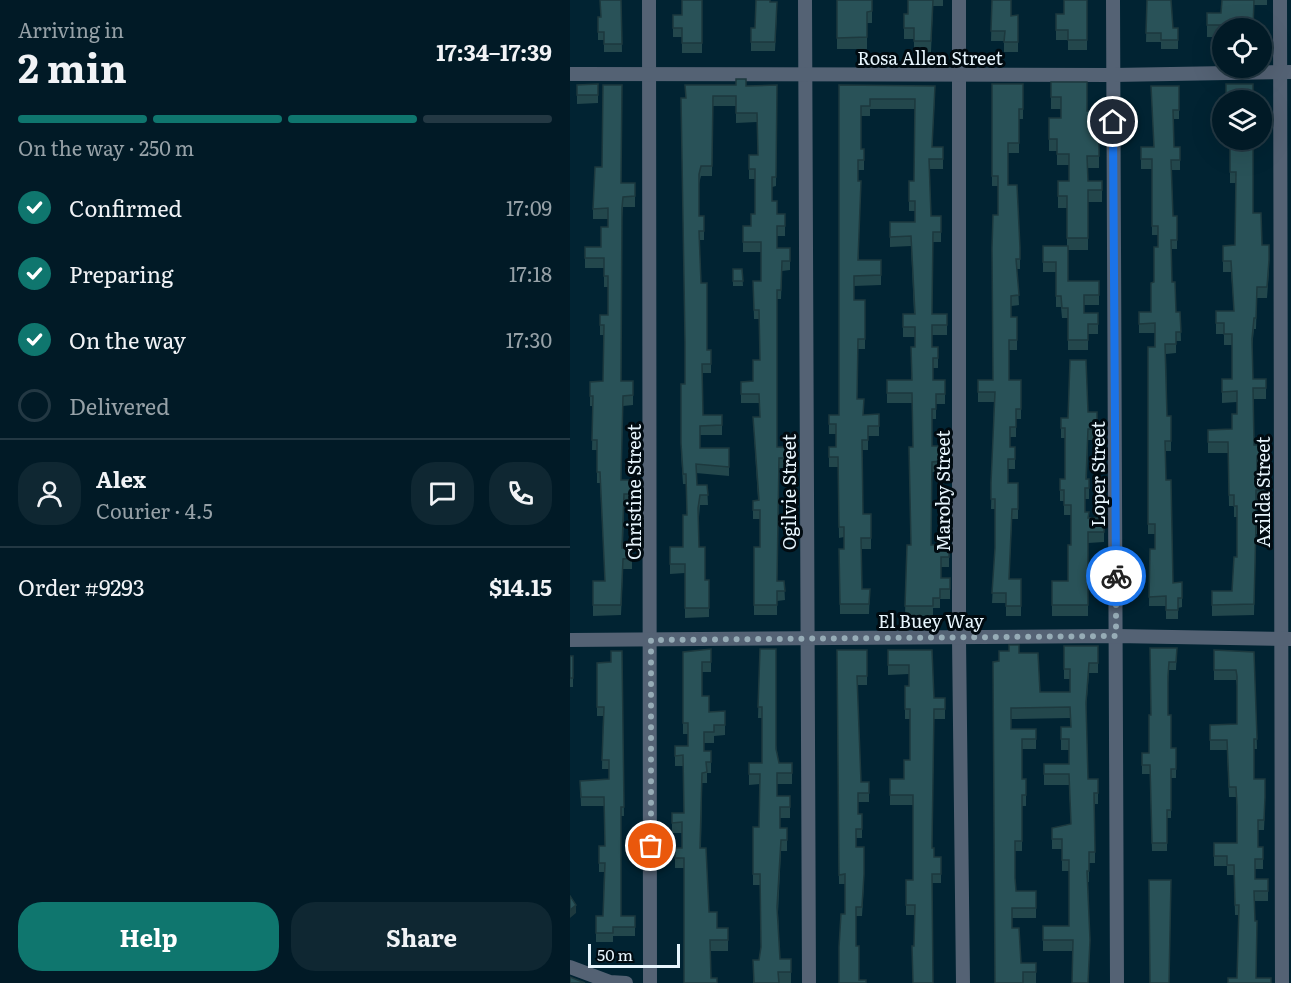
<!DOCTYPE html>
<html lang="en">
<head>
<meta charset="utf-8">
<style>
	:root { --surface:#011a26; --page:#0f2732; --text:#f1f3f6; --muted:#96a1a7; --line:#233843; --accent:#0f766e }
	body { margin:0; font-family:Literata,serif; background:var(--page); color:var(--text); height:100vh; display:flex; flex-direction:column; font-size:22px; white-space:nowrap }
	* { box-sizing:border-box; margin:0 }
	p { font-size:20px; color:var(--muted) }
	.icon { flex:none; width:33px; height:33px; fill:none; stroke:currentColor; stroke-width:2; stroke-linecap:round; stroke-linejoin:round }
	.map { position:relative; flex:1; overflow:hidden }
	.sheet { display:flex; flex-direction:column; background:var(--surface); width:570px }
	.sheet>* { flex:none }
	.fabs { position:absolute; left:642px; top:18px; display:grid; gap:12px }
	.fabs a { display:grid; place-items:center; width:60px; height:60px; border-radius:50%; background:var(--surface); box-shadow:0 6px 24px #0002,0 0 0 2px var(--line); font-size:30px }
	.scale { position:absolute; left:18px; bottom:15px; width:92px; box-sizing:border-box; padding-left:6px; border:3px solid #e7f5fd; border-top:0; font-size:16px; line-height:21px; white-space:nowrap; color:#e7f5fd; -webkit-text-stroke:4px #010b11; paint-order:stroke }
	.pin { position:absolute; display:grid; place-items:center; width:51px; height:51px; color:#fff; margin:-26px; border:3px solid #fff; border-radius:50%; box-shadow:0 2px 6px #0007 }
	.courier { position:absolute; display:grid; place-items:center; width:60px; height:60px; margin:-30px; border:4px solid #1a73e8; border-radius:50%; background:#fff; color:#222; box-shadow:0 2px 8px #0007 }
	.summary em { font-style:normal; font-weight:700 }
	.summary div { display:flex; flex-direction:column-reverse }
	.summary { display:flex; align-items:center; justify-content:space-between; height:102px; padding:0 18px }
	h1 { font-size:39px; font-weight:700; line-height:45px }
	.bar { display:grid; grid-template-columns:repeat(4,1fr); gap:9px 6px; align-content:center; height:72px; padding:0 18px }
	.bar i { height:8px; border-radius:4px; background:var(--line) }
	.bar .current { background:var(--accent) }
	.bar p { grid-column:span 4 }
	.line { display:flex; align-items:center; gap:15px; padding:0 18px; border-top:2px solid var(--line) }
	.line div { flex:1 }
	.round { display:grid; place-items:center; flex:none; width:63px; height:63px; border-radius:24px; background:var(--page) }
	ol { padding:0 18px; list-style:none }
	li { display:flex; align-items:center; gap:18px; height:66px }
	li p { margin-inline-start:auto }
	li .icon { padding:6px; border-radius:50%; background:var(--accent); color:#fff; stroke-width:4 }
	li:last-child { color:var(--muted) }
	li i { width:33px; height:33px; border:3px solid var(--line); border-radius:50% }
	.action { display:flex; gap:12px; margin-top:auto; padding:12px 18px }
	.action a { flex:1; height:69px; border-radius:24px; background:var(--accent); color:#fff; font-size:24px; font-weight:700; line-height:69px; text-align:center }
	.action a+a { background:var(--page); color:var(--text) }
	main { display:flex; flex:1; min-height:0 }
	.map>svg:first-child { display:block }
</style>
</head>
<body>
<main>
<section class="sheet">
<div class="summary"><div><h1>2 min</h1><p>Arriving in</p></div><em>17:34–17:39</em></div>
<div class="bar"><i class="current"></i><i class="current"></i><i class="current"></i><i></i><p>On the way · 250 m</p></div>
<ol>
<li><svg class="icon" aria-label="check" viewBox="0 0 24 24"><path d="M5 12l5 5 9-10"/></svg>Confirmed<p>17:09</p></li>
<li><svg class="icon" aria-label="check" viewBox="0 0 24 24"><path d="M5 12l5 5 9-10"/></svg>Preparing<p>17:18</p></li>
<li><svg class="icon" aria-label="check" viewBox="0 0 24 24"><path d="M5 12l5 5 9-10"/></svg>On the way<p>17:30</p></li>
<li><i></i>Delivered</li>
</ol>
<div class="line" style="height:108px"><a class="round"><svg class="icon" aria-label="person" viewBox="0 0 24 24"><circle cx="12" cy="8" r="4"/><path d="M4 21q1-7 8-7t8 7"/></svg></a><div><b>Alex</b><p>Courier · 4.5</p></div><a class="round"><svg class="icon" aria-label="chat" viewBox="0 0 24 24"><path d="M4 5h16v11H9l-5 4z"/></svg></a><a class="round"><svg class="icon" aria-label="phone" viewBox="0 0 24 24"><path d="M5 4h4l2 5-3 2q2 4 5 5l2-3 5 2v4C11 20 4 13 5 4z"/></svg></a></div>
<div class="line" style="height:78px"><div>Order #9293</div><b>$14.15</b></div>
<div class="action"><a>Help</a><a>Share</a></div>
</section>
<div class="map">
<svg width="721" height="983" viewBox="0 0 721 983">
	<rect width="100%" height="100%" fill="#012332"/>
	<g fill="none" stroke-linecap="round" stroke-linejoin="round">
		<g stroke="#546274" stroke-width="14">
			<path d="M79,0L80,983"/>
			<path d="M235,0L239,983"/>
			<path d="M389,0V639L393,983"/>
			<path d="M543,0L547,983"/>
			<path d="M710,0L712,983"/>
			<path d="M0,74L543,75L721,72"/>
			<path d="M0,640L546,636L721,639"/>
			<path d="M0,967L40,982L56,983"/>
		</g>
	</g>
	<g fill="#23474c">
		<path d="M51,0L52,52H34V40H28V17H30Z"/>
		<path d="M132,0V53H112V37H103V15H112Z"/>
		<path d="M267,0H302V23H297V49H267Z"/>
		<path d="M338,0H373V6H363L361,52H344V39H334V14H338Z"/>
		<path d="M422,0L441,16L448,15V52H434V41H421Z"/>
		<path d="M517,0V50H498V40H486V14H494Z"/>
		<path d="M577,0L603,28H608V49H591V42H576Z"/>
		<path d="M652,0H697V5H684L683,28H652V37H637V13H651Z"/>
		<path d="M200,2L207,11L205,51H181V28H185Z"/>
		<path d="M481,82L517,111L529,156V168H518V181H532V202H518V250H498V281H529V305H514V313H528V334H518V350H498V318H492L491,307H486V272H473V246H497V208H488V181H499V165H487V151H479V118H491V109H481Z"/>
		<path d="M28,84V103L7,104V85Z"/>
		<path d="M422,84H453V119H449V153H438V185L450,248V269H447L449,305L441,306V317H447V350H439V380H451V419H446V437H440V447H445V469H438V483H448V519H442L439,579H451V616H436V603H422L425,548V509H421L424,402H408V380H423L428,215V186H422Z"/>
		<path d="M207,85L206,186L202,187V201L207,214H215V236H207V248H220V270L212,271L211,299H207V447L220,458V468H209L207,581H214L215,600L207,601V615H184V547H190V519H183V501L188,500L183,417H190L189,403H171V382L183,381L190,360L189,319H184L183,281H191V252H173V226H181L185,214V179H179V155H188L187,122L166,123V106H143L142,176H131L129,184V216H134V240H129L131,283L137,350H141V373H132L133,415H152V435H130V448H159V476L126,473L127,485H137L138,505H130L129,517V547L135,580H139V617L115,618V573L100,574V547H113L117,515L116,484H113L111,453V394L115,384V98L176,86Z"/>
		<path d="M269,85L365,96L362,147H373V169H359L361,216H371V242H363L362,314H377V335H362V347H368V368H363V380H375V404H366V419H362V446L372,456L371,472H362L361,545H379V567H371V578H380V599H370V608H363V616H335L337,545H341L343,447L342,403H317V380H341L345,347V337H333V314H344L341,246L320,247V222H345V211H339V181H344L345,109H300V116H291V149H294V170H288L289,260H311V285L284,286V300H295V349H288L287,399L293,415L309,414V436H298V450H292L293,514H301V549H291L292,589H300L299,614H270L269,549H274V537L269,538L268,467H259V457L266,447V434H259V415H269Z"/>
		<path d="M609,86V119H603L604,147H610V170H601L603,216H607V249H601L602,282L606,312H610L611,341H606V353L596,354L597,416H601V451H595L596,480L603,583L612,582V607L608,608V619H596V606H579L580,549H585V534H578V519L585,333H569V312H581L588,247V235H582V169H571V147H583Z"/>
		<path d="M652,112V140H683V213L699,271L697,298H687L686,329H684L682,349L683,379H696V399H683L684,445H696L697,467H687V477H699V501H686V512L698,511V533L686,534L684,615L642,616V591H662L667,557V517H664V506H659L658,453H638V430L662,429L667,414V402L652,403V379H662V345H654V334H646V311H664L661,272H653V246L665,245L666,183H660V140H652Z"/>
		<path d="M51,183H65V207H53L52,218L51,381H63V405L53,406L51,480H62V504H54L53,548H62V569H53L51,615L23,616V581H35L30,483H27V450H22L23,406H20V382L33,381L34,335H30V315H38V287H34V268H15V247H31L38,227V219H23V209Z"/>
		<path d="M163,269H172L173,286H163Z"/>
		<path d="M518,412H527V440H518L517,479H519V499H515V512L518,518H534V542L518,543V616H482V581H498L501,545V515H494V501H490V479H495V438H491V418H498Z"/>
		<path d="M494,646H528V673H519L516,710L518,779H528V804H525V863H519V882H518L520,951H473V926H499V871H492V849H482V839L501,824L499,785H474V764H499V750H491V727H501L500,718L441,719V729H466V749H452V779H456V806H452V851H445V878L446,891H466V918H442V928L451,963H466V983H425L429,661L449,653L470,692H500V679H494Z"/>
		<path d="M580,648H607L606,670H599L598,684V715L601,748H606V778H601V818H597V851H582L580,774H572V753H579L581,715Z"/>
		<path d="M141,649V672H132V696L139,712L155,711V735L144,736V743H134V751H141V773H137V783H132L131,848L139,912L147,928H158V951H141L114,983V868H105V848H112V833H102V813H114L113,766H105V746H118V734H113V652Z"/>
		<path d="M190,649L209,763H222V784H207V796H220V818H210V828H217V851H211L208,913L210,959H221V983H183V960H189L191,947L190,885H183V827H189L190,784L179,785V763H192V718H188Z"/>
		<path d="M267,650H297V685H287L291,782H299V802H288V814H292V838H286V847L294,883L292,916H286L269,983L275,914V884H269Z"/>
		<path d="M318,650H362L364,698H375V719H364L362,848L364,857L371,866V883H362L344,946L345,915H336V880H343V805H320V779H334L340,760V719H335V686H339V674L318,675Z"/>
		<path d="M644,650L684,652L687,749H684V779L695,807L694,830H688V847H693V869H685V879H698V901H684L667,978L669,915H665L664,875H657V866H644V853L667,843L666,797H659L657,750H640V725L667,724V686L666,680H644Z"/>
		<path d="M52,651L54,816H51V916H65V936H43V942H26V916H33L34,872H29V846H35L34,806H11L10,781L39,779V769H32L33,716H27V663L41,662Z"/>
		<rect x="0" y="656" width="3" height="31"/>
	</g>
	<path fill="#1d393e" d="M6,905V913L0,918V910Z"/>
	<g fill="#295258" stroke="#1d393e" stroke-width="1.5">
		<path d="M30,0H51L52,44H34V32H28V17H31Z"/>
		<path d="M112,0H132V43H112V28H103V15H112Z"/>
		<path d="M186,0H200V2H207L205,42H181V28H185Z"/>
		<path d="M267,0H302V11L297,12V37L267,38Z"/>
		<path d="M338,0H363L361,41H344V28H334V14H338Z"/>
		<path d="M422,0H441V16L448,15V42H434L435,31H421Z"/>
		<path d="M494,0H517V40H498V30H486V14H494Z"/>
		<path d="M577,0H601L603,28H608V40H591V33H576Z"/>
		<path d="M652,0H684L683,28H664V25H637V13H651Z"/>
		<path d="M166,79H176V86L207,85L206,177H202V201H207V214H215V226H207V248H220V261H212L211,290H207V447H220V458H209L207,581H214L215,591H207V605H184V547H190V510H183V501L189,500L183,417H190L189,394H171V382L183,381V360H190L189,310H184L183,281H191V242H173V226H181V214H185V169H179V155H188L187,113H166V96H143L142,166H131L129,174V216H134V231H129L131,283H137V350H141V364H132L133,415H152V425L130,426V448H159V467L126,464L127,485H137L138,495H130L128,508L129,547H135V580H139V608H115V564H100V547H113V515H117L116,474H113L111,443V384H115V341L111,98H116L115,85H166Z"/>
		<path d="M481,82H517V111H529V156H517L518,181H532V190H518V238H497V196H488V181H499V154H487V139H479V118H491V97H481Z"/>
		<path d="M28,84V95H7V85Z"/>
		<path d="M422,84H453V109H449V143H438V185H447L450,248V259H446L449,295L441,296V317H447V340H439V380H451V409H446V427H440V447H445V459H438V483H448V509H442L439,579H451V606H436V593H422L425,548V499H421V483L425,392H408V380H423L422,248L423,215H428V176H422Z"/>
		<rect x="656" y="84" width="27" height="16"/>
		<path d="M33,85H52L51,183H65V196L53,197L52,208L51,381H63V395L53,396L51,480H62V494H54L52,548H62V558L53,559L51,605H23V581H35L30,472H27V440H22L23,396H20V382L33,381L34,325H30V315H38V276H34V258H15V247H31V227H38V208L23,209L25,167H32Z"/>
		<path d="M269,85L365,86L362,147H373V159H359L361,216H371V232H363L362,314H377V325H362V347H368V358H363V380H375V394H366V409H362V446H372L371,461L362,462L361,545H379V557H371V578H380V589H370V598H363V606H335L337,545H341L339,447H343L342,393H317V380H342L341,347H345V327H333V314H345L341,236L320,237V222H345V201H339V181H344L345,99H300V106H291V149H294V160H288V181H291L288,260H311V275L284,276V300H295V339H288L287,399H294L293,415L309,414V426H298V440H292L293,514H301V538H291L292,589H300L299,604H270L269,549H274V527H269L268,457H259V447H266V424H259V415H269Z"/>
		<path d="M581,86H609V110H603L604,147H610V160H601L603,216H607V240H601L602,282H605L606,312H610L611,332H606V344H595L597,416H601V441H595L596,480H601L603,583L612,582V598H608V610H596V596L579,597L580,549H585V524H578V347H585V323L569,324V312H581V283L584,282V247H588V226H582V159H571V147H584Z"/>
		<path d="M660,140H683V213H691L692,245H699V260L697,287H687L686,318H684L682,339L683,379H696V388H683L684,445H696L697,456H687V477H699V490H686V512L698,511V522L686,523L684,604L642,605V591H662L664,557H667V506H664V495H659L658,442H638V430L662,429V414H667V391L652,392V379H662V334H654V323H646V311H664L661,261H653V246L665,245L666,172H660Z"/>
		<path d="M473,246H498V281H529V295H514V313H528V324H518V340H498V308H492L491,296H486V262H473Z"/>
		<path d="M163,269H172L173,281H163Z"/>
		<path d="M500,360H516L518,412H527V429H518L516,479H519V488H515V512H519L518,518H534V532H518V605H482V581H498V545H501V505H494V490H490V479H495V428H491V418H498Z"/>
		<path d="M439,645H449V653H468L470,692H500V669H494V646H528V663H519L516,703L518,779H528V793H524L525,852H519V871H517L520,940L518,983H502L503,940H473V926H499V860H492V839H482V828L501,824L499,774H474V764H499V739H491V727H501L500,707L441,708V729H466V739H452V779H456V795H452V841H445V878L446,891H466V908H442V928H449L451,963H466V972H453V983H425L423,662L429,661V651H439Z"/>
		<path d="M580,648H607L606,662H599L598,676V715H601V748H606V769H601V810H597V843H582L580,765H572V753H579V715H581Z"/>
		<path d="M141,649V662H132V696H139V712L155,711V725H144V732H134V751H141V762H136L137,772L132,773L130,848H136L139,912H147V928H158V940H140L141,978H147V983H114V858H105V848H112V822L102,823V813H114L113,755L105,756V746H118V723H113V652Z"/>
		<path d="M190,649H206V749L209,763H222V773H207V796H220V807H210V828H217V840H211L207,907L210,959H221V972H208L209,983H184L183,960H189L191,947L190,874H183V827H189L190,774H179V763H192V707H188Z"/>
		<path d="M267,650H297V676H287L291,782H299V793H288V814H292V829H286V847H294V874L292,907H286V946H289V980H296V983H269V947L271,914H275V874L269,875Z"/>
		<path d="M318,650H362L364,698H375V709H364L362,848H364V857H371V874H362L363,983H343L342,946H344L345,905H336V880H343V795H320V779H334V760H340V709H335V686H339V665H318Z"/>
		<path d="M644,650L684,652L687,739H684V779H695V797L694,820H688V847H693V859H685V879H698V891H684L685,921H687L686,978H701V983H658V978H667L669,905H665L664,865H657V856H644V843H667V806L666,787H659L657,740H640V725L667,724V676L666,670H644Z"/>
		<path d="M41,651H52L54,807H51V916H65V927H43V933H26V916H33L35,863H29V846H35L34,797H11L10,781L39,779V760H32L34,707H27V663L41,662Z"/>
		<rect x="0" y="656" width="3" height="22"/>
		<path d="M579,880H601L599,983H580Z"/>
		<path d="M0,896L6,905L0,910Z"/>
		<path d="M0,977L15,983H0Z"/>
	</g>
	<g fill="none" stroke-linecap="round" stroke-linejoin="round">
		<path stroke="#96acb6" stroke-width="6" stroke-dasharray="0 10.8" d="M81,846V640L546,636V576"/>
		<path stroke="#1a73e8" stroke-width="8" d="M543,122L546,576"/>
	</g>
	<g text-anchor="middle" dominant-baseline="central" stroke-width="6" stroke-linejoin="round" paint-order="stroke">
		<g font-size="18" fill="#e7f5fd" stroke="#010b11">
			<text x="360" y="57">Rosa Allen Street</text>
			<text transform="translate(527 474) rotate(-90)">Loper Street</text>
			<text transform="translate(372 491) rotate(-90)">Maroby Street</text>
			<text transform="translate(63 492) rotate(-90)">Christine Street</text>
			<text transform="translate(218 492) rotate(-90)">Ogilvie Street</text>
			<text transform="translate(692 492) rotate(-90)">Axilda Street</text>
			<text x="361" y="620">El Buey Way</text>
		</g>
	</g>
</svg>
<div class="fabs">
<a><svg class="icon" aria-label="locate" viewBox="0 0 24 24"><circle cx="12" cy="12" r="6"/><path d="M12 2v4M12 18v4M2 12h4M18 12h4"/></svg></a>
<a><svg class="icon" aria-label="layers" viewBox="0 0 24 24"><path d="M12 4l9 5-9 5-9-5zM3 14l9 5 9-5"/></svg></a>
</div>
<div class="scale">50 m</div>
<div class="pin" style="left:81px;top:846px;background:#ea580c"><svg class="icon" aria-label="bag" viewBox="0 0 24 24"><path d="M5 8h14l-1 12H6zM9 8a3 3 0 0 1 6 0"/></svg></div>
<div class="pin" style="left:543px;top:122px;background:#1f2937"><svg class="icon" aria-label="home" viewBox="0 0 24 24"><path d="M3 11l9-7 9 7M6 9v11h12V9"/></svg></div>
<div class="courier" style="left:546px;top:576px"><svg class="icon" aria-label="bike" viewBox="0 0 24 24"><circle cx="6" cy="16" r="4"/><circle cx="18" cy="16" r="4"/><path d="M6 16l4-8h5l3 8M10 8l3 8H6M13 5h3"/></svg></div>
</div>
</main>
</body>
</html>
